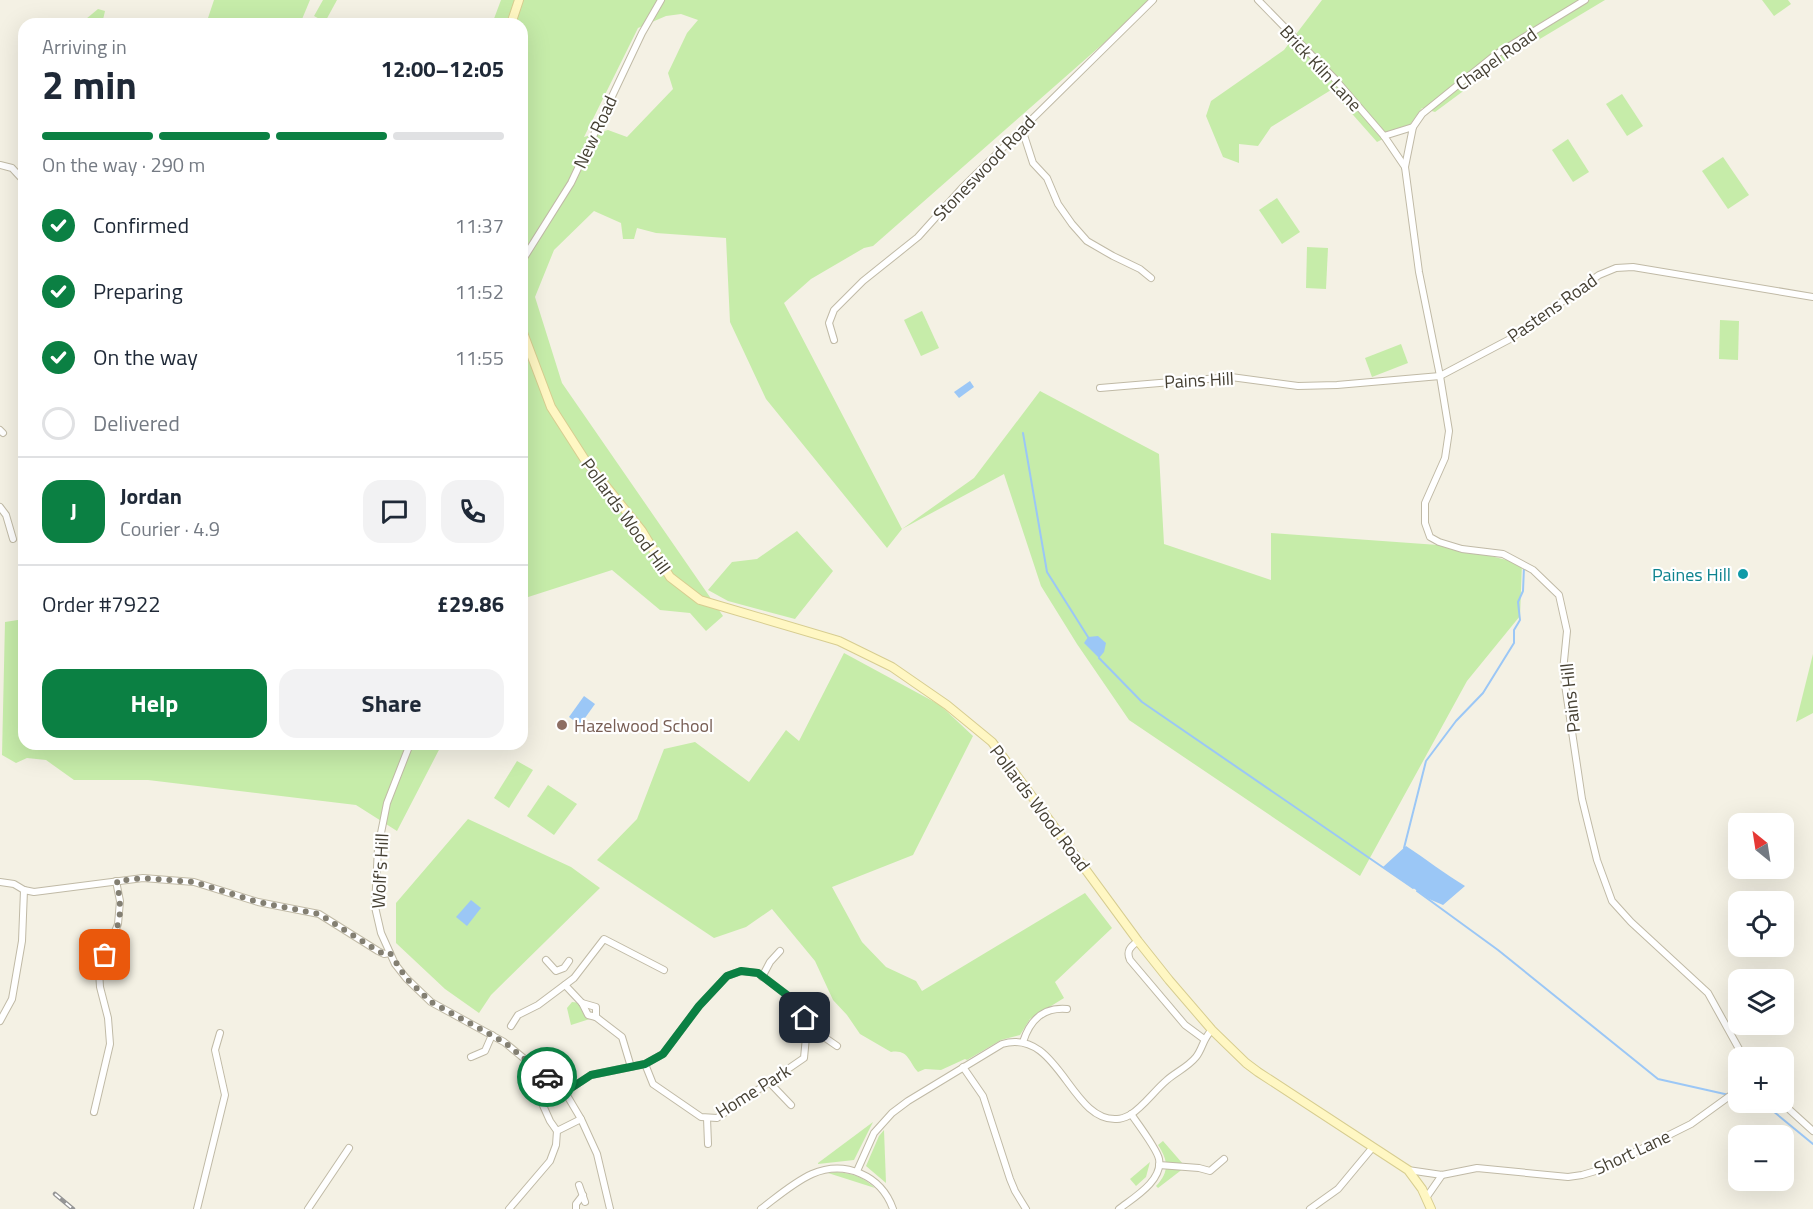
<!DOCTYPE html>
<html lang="en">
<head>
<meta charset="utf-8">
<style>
	:root { --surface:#fff; --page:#f2f2f3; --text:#1f2937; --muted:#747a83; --line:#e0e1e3; --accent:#0b8043 }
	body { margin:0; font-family:"Titillium Web",sans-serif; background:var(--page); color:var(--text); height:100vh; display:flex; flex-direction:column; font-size:22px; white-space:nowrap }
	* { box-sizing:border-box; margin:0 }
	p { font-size:20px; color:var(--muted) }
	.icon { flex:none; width:33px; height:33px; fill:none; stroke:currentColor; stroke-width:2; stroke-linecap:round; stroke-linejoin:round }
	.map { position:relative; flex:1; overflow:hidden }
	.sheet { position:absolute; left:18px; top:18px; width:510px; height:732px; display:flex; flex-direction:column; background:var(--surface); border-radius:18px; box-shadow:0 6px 24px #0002 }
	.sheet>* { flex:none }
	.needle { width:39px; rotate:330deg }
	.fabs { position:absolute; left:1728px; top:813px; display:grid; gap:12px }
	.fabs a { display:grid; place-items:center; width:66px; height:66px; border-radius:12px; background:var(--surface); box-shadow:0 6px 24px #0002; font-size:30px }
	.pin { position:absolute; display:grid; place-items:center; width:51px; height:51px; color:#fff; margin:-26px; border-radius:12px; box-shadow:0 3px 9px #0006 }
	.courier { position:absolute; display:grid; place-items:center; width:60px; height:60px; margin:-30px; border:4px solid #0b8043; border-radius:50%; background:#fff; color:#222; box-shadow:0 2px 8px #0007 }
	.summary em { font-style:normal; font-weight:700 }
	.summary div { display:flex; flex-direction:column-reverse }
	.summary { display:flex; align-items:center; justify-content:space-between; height:102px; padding:0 24px }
	h1 { font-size:39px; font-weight:700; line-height:45px }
	.bar { display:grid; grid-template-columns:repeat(4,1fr); gap:9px 6px; align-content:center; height:72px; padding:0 24px }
	.bar i { height:8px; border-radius:4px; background:var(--line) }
	.bar .active { background:var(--accent) }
	.bar p { grid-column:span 4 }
	.line { display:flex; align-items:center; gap:15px; padding:0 24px; border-top:2px solid var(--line) }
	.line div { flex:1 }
	.round { display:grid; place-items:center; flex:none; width:63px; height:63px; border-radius:18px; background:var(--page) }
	ol { padding:0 24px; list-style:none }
	li { display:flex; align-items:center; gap:18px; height:66px }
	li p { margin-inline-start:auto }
	li .icon { padding:6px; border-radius:50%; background:var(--accent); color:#fff; stroke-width:4 }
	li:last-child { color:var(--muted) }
	li i { width:33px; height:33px; border:3px solid var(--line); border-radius:50% }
	.action { display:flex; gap:12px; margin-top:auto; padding:12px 24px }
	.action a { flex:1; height:69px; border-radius:18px; background:var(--accent); color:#fff; font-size:24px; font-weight:700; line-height:69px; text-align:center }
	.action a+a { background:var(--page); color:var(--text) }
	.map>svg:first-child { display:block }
</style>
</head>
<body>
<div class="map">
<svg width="1813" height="1209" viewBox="0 0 1813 1209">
	<rect width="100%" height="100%" fill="#f4f1e4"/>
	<g fill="#c6eca9" fill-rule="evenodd">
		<path d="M214,0H310L300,24H206Z"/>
		<path d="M323,0H337L325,22L314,16Z"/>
		<path d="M501,0H1149L1105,42L873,246L864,248L811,279L784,303L902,529L887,548L766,399L730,322L726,238L656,233L637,228L634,239H623L621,223L594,211L554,250L535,297L562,383L723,616L706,631L690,613L660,610L612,570L522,599V24H492ZM681,14L698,20L687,33L668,73L673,89L627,137L608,130L584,137L638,28L666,16Z"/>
		<path d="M1322,0H1605L1508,58L1435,112L1422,108L1409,126L1377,142L1331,90L1271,127L1258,146L1239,144V163L1223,157L1206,116L1211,101L1284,50Z"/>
		<path d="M1762,0H1788L1791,4L1774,16Z"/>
		<path d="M98,9L105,11L102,24H80Z"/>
		<path d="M1622,94L1643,126L1627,136L1606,104Z"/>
		<path d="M1568,139L1589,172L1573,182L1552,150Z"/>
		<path d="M1723,157L1749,195L1728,209L1702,171Z"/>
		<path d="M1277,198L1300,232L1282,244L1259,210Z"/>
		<path d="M1307,247L1328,248L1326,289L1306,288Z"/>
		<path d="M922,311L939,348L921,356L904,320Z"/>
		<path d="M1720,320L1739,321L1738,360L1719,359Z"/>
		<path d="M1401,344L1408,363L1372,377L1365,358Z"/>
		<path d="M1040,391L1159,454L1164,544L1271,580V533L1452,546L1522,564L1520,616L1467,681L1360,876L1129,720L1077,644L1041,586L1004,474L902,529L974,478Z"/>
		<path d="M797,531L833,571L795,619L728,601L708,590L732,562L757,559Z"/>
		<path d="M24,619V744H442L397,831L356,805L148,780H74L46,760L27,758L16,763L2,755L5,622Z"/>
		<path d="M844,653L940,705L973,736L913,855L832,887L862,942L886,967L916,981L922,991L1085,893L1112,928L1055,982L1064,998L1030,1019L1020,1035L1001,1040L967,1060L965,1059L941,1070L925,1069L918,1072C909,1063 909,1049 891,1052L860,1034L847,1015L833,1000L815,961L772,909L746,927L714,938L597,860L637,819L664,749L695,742L749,782L786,730L799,741Z"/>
		<path d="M1813,654V713L1796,722Z"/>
		<path d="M517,761L533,770L509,808L494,798Z"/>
		<path d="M548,785L577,804L554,835L527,816Z"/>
		<path d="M468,819L571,867L600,888L491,995L479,1013L445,989L396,943V903Z"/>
		<path d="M572,1002L582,1003L588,1015L596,1017L571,1025L567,1008Z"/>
		<path d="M873,1122L854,1160L818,1164V1163Z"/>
		<path d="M884,1130L886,1183L866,1166L879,1136Z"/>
		<path d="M1163,1141L1183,1164L1184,1168L1158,1188L1156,1186C1170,1172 1168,1160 1158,1145Z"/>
		<path d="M1150,1162L1146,1177L1136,1186L1130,1179Z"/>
		<path d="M836,1172C852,1173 863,1177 875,1188L828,1173Z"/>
	</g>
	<g fill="#9bc7f6">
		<path d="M970,381L974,387L959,398L954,392Z"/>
		<path d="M1098,636L1106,643L1104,652L1099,658L1084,643L1088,637Z"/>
		<path d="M584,696L595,704L580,725L569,717Z"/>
		<path d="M1406,846C1426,859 1445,874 1465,886L1443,905L1429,899L1383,867Z"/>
		<path d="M471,900L481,908L467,926L456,917Z"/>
	</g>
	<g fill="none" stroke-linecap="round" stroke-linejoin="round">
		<g stroke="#9bc7f6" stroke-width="2">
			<path d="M1023,433L1047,572L1088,637"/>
			<path d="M1099,658L1142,702L1413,888"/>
			<path d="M1404,848L1426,761L1456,721L1483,693L1514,643V630L1520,620L1518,602L1523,591L1524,567"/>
			<path d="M1417,891L1498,950L1658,1079L1738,1097"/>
			<path d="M1762,1102L1813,1144"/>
		</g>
		<defs>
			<g id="street">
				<path d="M1258,0L1334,78L1384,136L1405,167L1419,272L1440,376L1449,431L1445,458L1425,503V523L1430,537L1439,542L1462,549L1503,554L1533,570L1559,595L1567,631L1563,671L1582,799L1597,860L1612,901L1631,922L1708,993L1744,1058"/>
				<path d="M1413,127L1422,114L1495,55L1585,0"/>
				<path d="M1022,129L1033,163L1047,178L1058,204L1072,224L1087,241L1113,256L1140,269L1151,278"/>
				<path d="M1384,136L1413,127L1405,167"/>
				<path d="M0,165L12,168L24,181"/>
				<path d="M522,261L571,183L642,33L661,0"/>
				<path d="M834,340L829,323L834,310L863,281L918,237L963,187L1153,0"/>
				<path d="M1100,388L1231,377L1298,386L1337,385L1440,376L1510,339L1599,275L1616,268L1633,267L1813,297"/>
				<path d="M0,430L3,433"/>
				<path d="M0,507L6,515L13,539"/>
				<path d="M410,744L387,803L378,848L375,907L381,933L395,964L406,978L431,1002L504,1042L565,1092L581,1119L597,1154L610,1209"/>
				<path d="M0,882L14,884L24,890L34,892L143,878L194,882L258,902L319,914L378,951L384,954L390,953"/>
				<path d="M1138,941C1130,947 1126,951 1130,960L1185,1025L1204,1039"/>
				<path d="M546,960L556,971L564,968L569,961"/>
				<path d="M762,977L770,962L780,951"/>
				<path d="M565,985L582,1003L588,1015L596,1017L622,1037L631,1067"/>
				<path d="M582,1003L596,1007V1017"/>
				<path d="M0,1021L12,999L22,941L24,890"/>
				<path d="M511,1026L518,1015L538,1005L574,978L604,939L664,970"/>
				<path d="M806,1037H824L837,1046"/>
				<path d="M1023,1042C1030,1020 1043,1007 1067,1009"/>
				<path d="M471,1057L485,1051L492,1035"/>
				<path d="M963,1067L983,1096L1010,1179L1015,1191L1026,1209"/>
				<path d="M769,1082L791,1105"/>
				<path d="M533,1083L550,1121L557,1131"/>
				<path d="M565,1092L591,1075L645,1064L663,1054L699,1006L727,976L741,971L758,973L796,1002L805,1018L806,1037L804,1058L717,1118L701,1117L653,1084L645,1064"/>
				<path d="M1781,1102L1813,1131"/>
				<path d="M94,1112L110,1044L108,1018L100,987L99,971L118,924L120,901L116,881"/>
				<path d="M707,1118L708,1144"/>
				<path d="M1159,1165L1199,1168L1210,1171L1224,1159"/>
				<path d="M1408,1170L1442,1175L1477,1168L1568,1177L1582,1175L1599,1170L1691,1124L1738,1090"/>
				<path d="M857,1171L874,1133L892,1113L908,1101L1002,1044C1059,1027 1070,1122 1117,1119C1122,1119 1126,1117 1130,1115C1144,1106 1154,1091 1167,1080C1176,1072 1188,1067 1196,1057C1203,1048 1203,1038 1212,1030"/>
				<path d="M579,1185L585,1202"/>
				<path d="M1426,1198L1442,1175"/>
				<path d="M197,1209L225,1095L215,1050L220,1033"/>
				<path d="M308,1209L349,1148"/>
				<path d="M509,1209L550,1161L556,1145L557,1131L581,1119"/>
				<path d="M576,1209V1204L583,1195"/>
				<path d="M761,1209C777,1197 794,1182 812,1174C845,1160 881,1175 893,1209"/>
				<path d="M1119,1209C1133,1198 1163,1181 1159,1159C1157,1149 1138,1124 1131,1114"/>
				<path d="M1310,1209L1338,1189L1373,1147"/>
			</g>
			<g id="secondary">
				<path d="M511,24L519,0"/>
				<path d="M522,330L551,407L585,460L642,531L670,577L700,600L839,641L892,667L947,705L992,742L1138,941L1169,980L1212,1030L1246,1063L1258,1072L1408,1170L1422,1189L1431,1209"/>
			</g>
		</defs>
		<use href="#street" stroke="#c0baa6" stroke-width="8"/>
		<use href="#secondary" stroke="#d7cd90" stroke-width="10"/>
		<use href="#street" stroke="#fff" stroke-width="6"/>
		<use href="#secondary" stroke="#fff7c3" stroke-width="8"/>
		<defs>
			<path id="rail" d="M55,1194L73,1209"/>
		</defs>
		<use href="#rail" stroke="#959595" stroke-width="4.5"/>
		<use href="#rail" stroke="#fff" stroke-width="2" stroke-dasharray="7" stroke-linecap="butt"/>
	</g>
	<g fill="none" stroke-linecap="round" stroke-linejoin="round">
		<path stroke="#837f72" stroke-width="6" stroke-dasharray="0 10.8" d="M105,955C109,945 115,935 118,924C122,910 119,895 117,881L143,878L194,882L258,902L319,914L378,951L384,954L390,953L406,978L431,1002L504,1042L547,1077"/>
		<path stroke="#0b8043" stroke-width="8" d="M547,1077L565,1092L591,1075L645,1064L663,1054L699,1006L727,976L741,971L758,973L796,1002L805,1018"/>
	</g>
	<circle fill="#0f9aa8" stroke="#fff" stroke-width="2" cx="1743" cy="574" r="6"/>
	<circle fill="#8d6e63" stroke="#fff" stroke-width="2" cx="562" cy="725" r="6"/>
	<g text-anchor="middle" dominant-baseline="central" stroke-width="4.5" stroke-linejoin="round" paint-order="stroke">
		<g font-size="18" fill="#464134" stroke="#fff">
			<text transform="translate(1496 59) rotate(-35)">Chapel Road</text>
			<text transform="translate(1321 68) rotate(47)">Brick Kiln Lane</text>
			<text transform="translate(595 132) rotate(-65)">New Road</text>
			<text transform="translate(984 168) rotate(-46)">Stoneswood Road</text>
			<text transform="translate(1552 308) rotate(-35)">Pastens Road</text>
			<text transform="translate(1199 380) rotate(-3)">Pains Hill</text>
			<text transform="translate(626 516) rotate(54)">Pollards Wood Hill</text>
			<text transform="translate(1570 698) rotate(-96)">Pains Hill</text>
			<text transform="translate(1040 808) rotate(53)">Pollards Wood Road</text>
			<text transform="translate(380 871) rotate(-87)">Wolf's Hill</text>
			<text transform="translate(753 1091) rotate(-32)">Home Park</text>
			<text transform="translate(1632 1152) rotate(-25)">Short Lane</text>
		</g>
		<g font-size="18" fill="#0d838f" stroke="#fff" text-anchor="end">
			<text x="1731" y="574">Paines Hill</text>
		</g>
		<g font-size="18" fill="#785e54" stroke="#fff" text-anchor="start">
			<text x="574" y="725">Hazelwood School</text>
		</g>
	</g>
</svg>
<div class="fabs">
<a><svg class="needle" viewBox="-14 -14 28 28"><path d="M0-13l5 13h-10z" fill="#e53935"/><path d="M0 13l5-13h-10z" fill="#747a83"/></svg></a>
<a><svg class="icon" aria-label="locate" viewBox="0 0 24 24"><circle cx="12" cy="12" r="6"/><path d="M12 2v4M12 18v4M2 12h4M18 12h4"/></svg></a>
<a><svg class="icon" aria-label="layers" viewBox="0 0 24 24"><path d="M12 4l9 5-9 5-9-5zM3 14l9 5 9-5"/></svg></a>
<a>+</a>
<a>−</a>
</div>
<div class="pin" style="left:105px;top:955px;background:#ea580c"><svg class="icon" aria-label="bag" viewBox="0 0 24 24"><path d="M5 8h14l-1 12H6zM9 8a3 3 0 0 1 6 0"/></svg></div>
<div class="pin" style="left:805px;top:1018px;background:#1f2937"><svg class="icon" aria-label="home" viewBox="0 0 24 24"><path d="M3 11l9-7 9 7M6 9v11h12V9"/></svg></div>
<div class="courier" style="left:547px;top:1077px"><svg class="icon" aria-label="car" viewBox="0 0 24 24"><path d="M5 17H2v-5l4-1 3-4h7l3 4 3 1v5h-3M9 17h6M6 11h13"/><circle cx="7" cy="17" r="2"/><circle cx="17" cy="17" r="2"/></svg></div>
<section class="sheet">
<div class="summary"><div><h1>2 min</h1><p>Arriving in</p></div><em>12:00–12:05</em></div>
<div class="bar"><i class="active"></i><i class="active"></i><i class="active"></i><i></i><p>On the way · 290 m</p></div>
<ol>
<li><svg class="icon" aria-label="check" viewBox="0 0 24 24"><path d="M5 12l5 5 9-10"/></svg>Confirmed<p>11:37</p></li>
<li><svg class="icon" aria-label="check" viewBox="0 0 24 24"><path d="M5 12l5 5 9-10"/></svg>Preparing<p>11:52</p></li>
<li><svg class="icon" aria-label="check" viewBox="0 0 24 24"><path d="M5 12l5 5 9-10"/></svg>On the way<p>11:55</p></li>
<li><i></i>Delivered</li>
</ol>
<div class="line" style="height:108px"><b class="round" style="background:var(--accent);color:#fff">J</b><div><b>Jordan</b><p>Courier · 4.9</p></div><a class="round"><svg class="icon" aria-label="chat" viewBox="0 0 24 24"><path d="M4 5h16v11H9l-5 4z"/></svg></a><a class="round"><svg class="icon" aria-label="phone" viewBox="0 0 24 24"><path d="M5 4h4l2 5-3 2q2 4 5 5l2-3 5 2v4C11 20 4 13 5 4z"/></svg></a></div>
<div class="line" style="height:78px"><div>Order #7922</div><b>£29.86</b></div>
<div class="action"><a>Help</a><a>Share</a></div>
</section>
</div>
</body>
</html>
